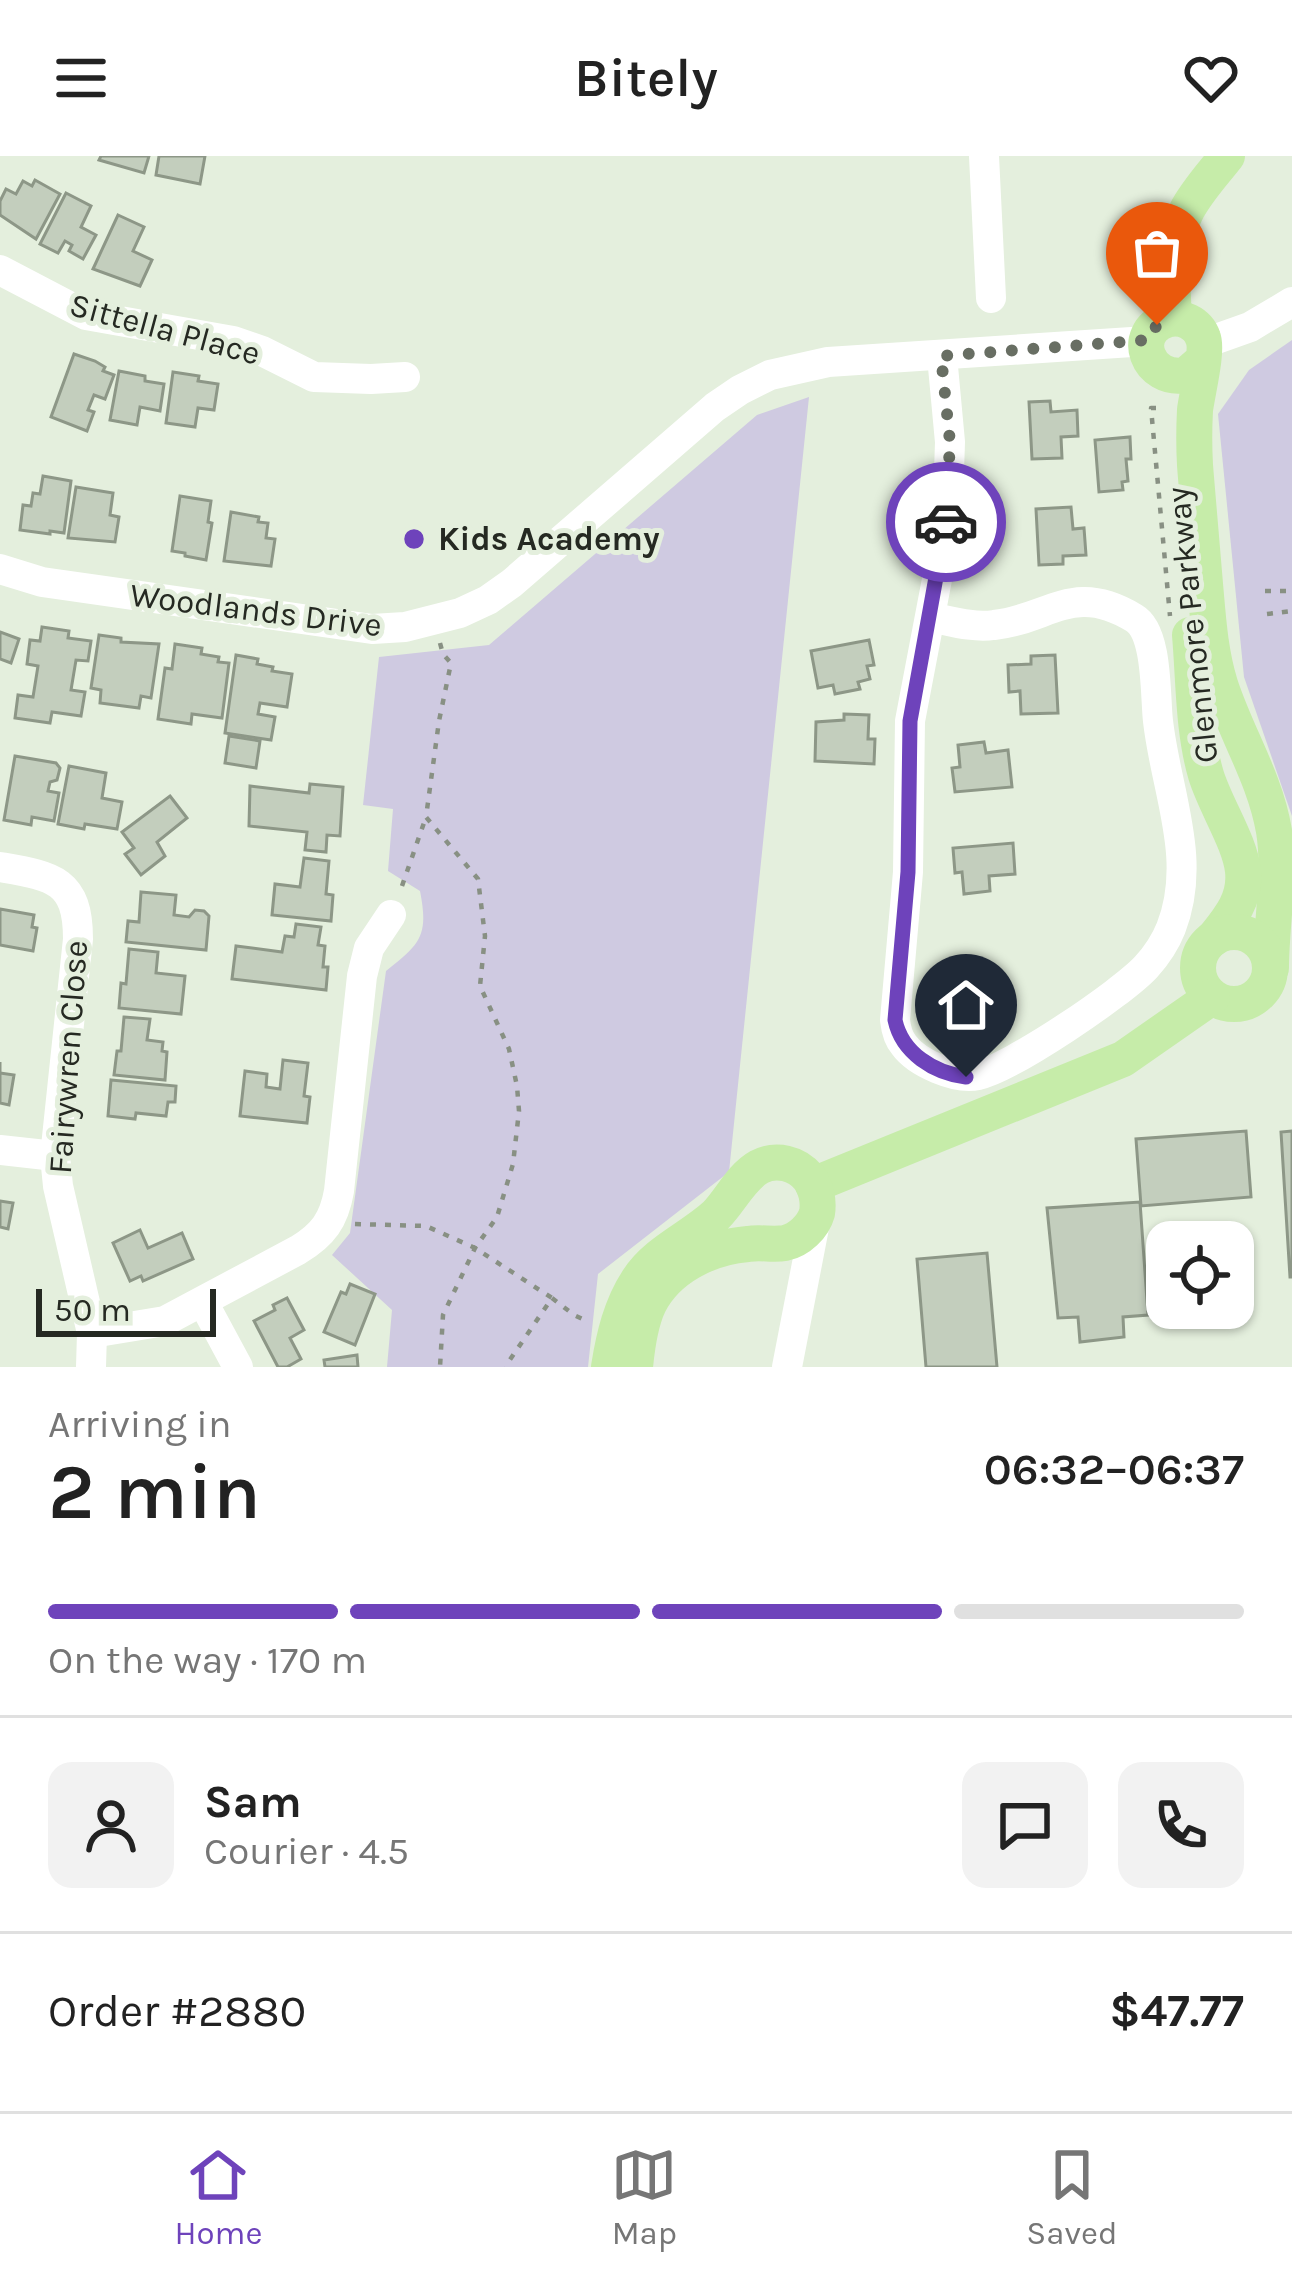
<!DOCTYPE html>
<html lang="en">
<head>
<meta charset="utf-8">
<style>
	:root { --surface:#fff; --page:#f2f2f2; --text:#222; --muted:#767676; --line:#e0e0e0; --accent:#6e43bb }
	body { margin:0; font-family:Karla,sans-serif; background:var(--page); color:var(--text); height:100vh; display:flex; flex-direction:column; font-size:45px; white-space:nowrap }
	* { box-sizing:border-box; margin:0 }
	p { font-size:39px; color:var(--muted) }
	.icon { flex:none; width:66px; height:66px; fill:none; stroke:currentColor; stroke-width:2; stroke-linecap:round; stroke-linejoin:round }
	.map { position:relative; height:1211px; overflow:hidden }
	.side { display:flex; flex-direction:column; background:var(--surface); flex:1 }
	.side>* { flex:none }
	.controls { position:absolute; left:1146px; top:1065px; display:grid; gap:24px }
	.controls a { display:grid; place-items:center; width:108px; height:108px; border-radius:24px; background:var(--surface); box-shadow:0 3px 9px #0004; font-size:60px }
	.scale { position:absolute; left:36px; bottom:30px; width:180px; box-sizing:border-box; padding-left:12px; border:6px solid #252922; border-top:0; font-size:33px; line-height:42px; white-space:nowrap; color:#252922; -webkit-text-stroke:9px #e4efdd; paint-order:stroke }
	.pin { position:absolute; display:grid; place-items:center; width:102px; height:102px; color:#fff; margin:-123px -51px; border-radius:50% 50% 50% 0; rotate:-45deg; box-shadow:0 0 12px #0007 }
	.pin .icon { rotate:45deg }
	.courier { position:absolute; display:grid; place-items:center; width:120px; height:120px; margin:-60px; border:9px solid #6e43bb; border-radius:50%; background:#fff; color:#222; box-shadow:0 3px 15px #0007 }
	.head em { font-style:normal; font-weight:600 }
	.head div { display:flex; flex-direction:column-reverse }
	.head { display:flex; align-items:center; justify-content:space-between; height:204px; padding:0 48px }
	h1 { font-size:78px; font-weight:600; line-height:90px }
	.bar { display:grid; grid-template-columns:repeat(4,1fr); gap:18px 12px; align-content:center; height:144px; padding:0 48px }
	.bar i { height:15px; border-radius:9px; background:var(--line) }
	.bar .selected { background:var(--accent) }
	.bar p { grid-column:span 4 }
	.line { display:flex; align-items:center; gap:30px; padding:0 48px; border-top:3px solid var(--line) }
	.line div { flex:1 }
	.round { display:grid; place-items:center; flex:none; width:126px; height:126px; border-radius:24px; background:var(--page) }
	header { display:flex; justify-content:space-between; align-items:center; height:156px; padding:0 48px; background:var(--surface); font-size:54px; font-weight:600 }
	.menu { display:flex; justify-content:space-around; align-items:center; height:168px; border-top:3px solid var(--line); background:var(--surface); font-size:33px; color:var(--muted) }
	.menu a { display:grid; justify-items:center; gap:6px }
	.menu .selected { color:var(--accent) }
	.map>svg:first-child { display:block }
</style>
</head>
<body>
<header><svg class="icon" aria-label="menu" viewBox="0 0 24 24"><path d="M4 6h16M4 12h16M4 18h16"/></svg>Bitely<svg class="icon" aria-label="heart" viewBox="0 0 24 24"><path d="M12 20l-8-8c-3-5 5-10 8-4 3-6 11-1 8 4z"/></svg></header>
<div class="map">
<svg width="1292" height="1211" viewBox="0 0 1292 1211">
	<rect width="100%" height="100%" fill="#e4efdd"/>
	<g fill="#cfcae1">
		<path d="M1292,184V660L1244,521L1218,258L1249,214Z"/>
		<path d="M809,241L729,1016L598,1118L588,1211H387L392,1154L332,1099L350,1077L386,815C420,788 429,780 420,735L388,715L393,653L363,649L379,501L489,489L757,259Z"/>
	</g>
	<g fill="#c3cebd" stroke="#8d9787" stroke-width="3">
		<path d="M101,0H149L144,17L99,4Z"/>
		<path d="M159,0H205L200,28L156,19Z"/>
		<path d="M35,24L60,38L36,83L0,59V45L6,33L16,38L23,25L32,30Z"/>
		<path d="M66,37L91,50L81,71L96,79L83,103L69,95L72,89L65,85L58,97L40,88Z"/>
		<path d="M118,59L144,71L133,95L152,104L140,130L93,113Z"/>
		<path d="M74,198L95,205L105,211L103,215L114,219L105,243L94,239L88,254L94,256L87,275L51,261Z"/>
		<path d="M119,215L145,220V225L164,228L160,255L140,251L137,269L110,264Z"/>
		<path d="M173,216L199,220L198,225L218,228L214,254L198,252L195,271L166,267Z"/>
		<path d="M1050,245L1051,256L1077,254L1078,280L1061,281L1062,302L1032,303L1029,246Z"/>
		<path d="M1130,281L1131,303H1126L1128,325L1122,326L1123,334L1099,336L1095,284Z"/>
		<path d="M43,320L71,325L64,377L50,375V378L20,374L23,349L31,350L33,337L40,338Z"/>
		<path d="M76,331L113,337L110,359L119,361L115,386L68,382Z"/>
		<path d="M180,340L211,345L208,366L212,367L206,404L185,400V397L172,395Z"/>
		<path d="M1071,351L1073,373L1084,372L1086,399L1063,400V408L1039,409L1036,353Z"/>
		<path d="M231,356L259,361L258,366L268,367L266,382L275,383L271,410L224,405Z"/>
		<path d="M42,471L69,475L68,482L91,485L88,505L76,504L71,534L85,536L81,560L52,556L50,567L15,562L18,539L33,541L38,510L27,508L30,484L40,485Z"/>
		<path d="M0,476L19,483L11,507L0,503Z"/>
		<path d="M99,479L121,482V486L159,488L151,542L141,540L139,552L100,547L101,534L91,532Z"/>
		<path d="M869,484L874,509L867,510L870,523L858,526L860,533L835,538L833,529L818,532L811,495Z"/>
		<path d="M175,488L202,492L201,498L219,501L218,506L229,507L222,562L192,558L191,568L158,563L165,512L172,513Z"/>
		<path d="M236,499L258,503L257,508L273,511L272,515L292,518L287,551L260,547L258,558L275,561L271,584L225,577Z"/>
		<path d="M1055,499L1058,557L1021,558L1020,535L1009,536L1008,509L1031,508V500Z"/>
		<path d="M844,558L869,559L868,583H875L874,608L815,605L816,566L844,564Z"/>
		<path d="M229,580L260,585L256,612L225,607Z"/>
		<path d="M984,586L986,597L1008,594L1012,631L955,636L952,612L960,611L958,589Z"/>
		<path d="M15,600L56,607L60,612L57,624L50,626L48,635L59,637L54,665L32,661L31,669L4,664Z"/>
		<path d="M69,610L106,617L102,642L122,646L117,673L85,668L84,673L58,668Z"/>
		<path d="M310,628L343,631L340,680L327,679L326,696L305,694L307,676L249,670L250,630L309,637Z"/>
		<path d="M170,640L187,662L157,686L165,700L141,719L125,698L134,692L122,676Z"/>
		<path d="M1013,687L1015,718L989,720L990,735L964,738L962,716L955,717L953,692Z"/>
		<path d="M304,702L329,705L326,738L333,739L331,765L272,759L275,728L300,731Z"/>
		<path d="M141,736L176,739L174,759L189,761L195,754L204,755L209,760L206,794L126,786L128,765L139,766Z"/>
		<path d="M0,753L34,759L32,771L37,772L33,795L0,789Z"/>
		<path d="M296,768L321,771L318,789L325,790L323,811H328L326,834L232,823L236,790L282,796L285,780L294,781Z"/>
		<path d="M129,793L158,796L156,817L185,820L181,858L119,852L121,827L126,828Z"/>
		<path d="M124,861L150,863L147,884L163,886L162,895L167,896L165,924L114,919L117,895H121Z"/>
		<path d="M283,904L308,907L304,940L310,941L307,967L240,960L245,915L267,918L266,931L280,933Z"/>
		<path d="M0,906V917L14,919L9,949L0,947Z"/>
		<path d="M111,924L176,930L175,946H168L166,960L136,957L135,963L108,960Z"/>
		<path d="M1246,975L1251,1041L1141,1050L1136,983Z"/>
		<path d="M1292,975V1121H1290L1281,976Z"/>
		<path d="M0,1045L13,1047L8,1073L0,1071Z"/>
		<path d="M1140,1046L1148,1159L1123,1161L1124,1181L1080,1186L1078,1161L1058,1162L1047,1052Z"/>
		<path d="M140,1074L148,1092L182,1077L193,1103L143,1125L141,1120L130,1125L113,1087Z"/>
		<path d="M987,1097L997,1211H926L917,1103Z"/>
		<path d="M350,1128L375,1138L355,1189L324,1176L341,1136L346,1138Z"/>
		<path d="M287,1142L304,1174L290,1182L301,1203L287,1211H278L254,1165L275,1154L273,1149Z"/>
		<path d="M357,1199L358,1211H325L324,1204Z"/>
	</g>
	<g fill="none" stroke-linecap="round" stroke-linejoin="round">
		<g stroke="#889083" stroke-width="4.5" stroke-dasharray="6 9" stroke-linecap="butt">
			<path d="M1156,252H1151L1170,460"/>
			<path d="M1265,435H1292"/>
			<path d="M1267,458L1292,455"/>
			<path d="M440,487L443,498L451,507L439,565L426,661L478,723L485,780L480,830L509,893L517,930L519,955L513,1008L497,1061L475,1092L443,1159L440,1211"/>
			<path d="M402,730L426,661"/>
			<path d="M355,1068L426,1070L475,1092L552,1142L505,1211"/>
			<path d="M552,1142L574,1159L587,1165"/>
		</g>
		<g stroke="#fff" stroke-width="30">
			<path d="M984,0L991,142"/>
			<path d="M0,114L86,159L233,185L262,195L314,221L371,223L405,221"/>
			<path d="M1205,187L1250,171L1292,146"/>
			<path d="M0,413L42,426L372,473L405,471L460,457L488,444L512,427L715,251L740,234L770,219L828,206L1147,185"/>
			<path d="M930,461C951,465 972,472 994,469C1050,463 1073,425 1134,462C1158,476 1155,539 1158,565C1166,636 1198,703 1171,772C1165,787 1157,799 1146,811C1122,837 1011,912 978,919C956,924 917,907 904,889C898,882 896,873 895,864L908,716L910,565L942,397L948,345L950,286L942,200"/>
			<path d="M0,711C52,720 78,723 78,783L55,1000L58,1030L92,1177L91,1211"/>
			<path d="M0,994L55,1000"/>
			<path d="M203,1146L238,1211"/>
			<path d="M92,1177L165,1165L298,1094C323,1079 334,1064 339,1035L362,820L369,792L391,759"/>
			<path d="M787,1211L817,1056"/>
		</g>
		<g stroke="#c6eca9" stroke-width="36">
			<path d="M1174,162C1172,126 1169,89 1186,56C1196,36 1213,18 1227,0"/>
			<path d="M1201,206L1186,219C1147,226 1130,177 1166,164C1181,159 1198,167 1203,182C1208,194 1197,238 1195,254C1194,273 1194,291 1195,309C1198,349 1202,389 1205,428C1208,462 1210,496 1220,528C1236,578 1265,622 1274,675C1281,719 1271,767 1271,812"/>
			<path d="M1190,479C1194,525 1193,575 1206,619C1215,649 1240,686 1243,715C1246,743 1230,762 1214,782"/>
			<circle cx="1234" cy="812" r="36"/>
			<path d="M813,1029L1123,903L1212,841"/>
			<path d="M609,1211C614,1180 621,1150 638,1124C657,1095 691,1082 716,1059C730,1045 741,1021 759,1011C776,1002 797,1007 809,1022C816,1031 819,1045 817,1057C813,1071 799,1084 785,1087C773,1089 760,1086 748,1088C709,1091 667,1112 649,1148C640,1167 637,1190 635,1211"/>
		</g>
	</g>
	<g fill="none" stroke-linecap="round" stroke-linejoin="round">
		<path stroke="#686e63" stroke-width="12" stroke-dasharray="0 21.6" d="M946,366L950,286L941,200L1147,184L1157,169"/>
		<path stroke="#6e43bb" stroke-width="15" d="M946,366L910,565L908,716L895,864C902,897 934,917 966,921"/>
	</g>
	<circle fill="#6e43bb" stroke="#e4efdd" stroke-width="4.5" cx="414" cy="383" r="12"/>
	<g text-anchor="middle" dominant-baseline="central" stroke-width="10" stroke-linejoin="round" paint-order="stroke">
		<g font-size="33" fill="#252922" stroke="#e4efdd">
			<text transform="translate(165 173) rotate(15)">Sittella Place</text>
			<text transform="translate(256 454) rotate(7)">Woodlands Drive</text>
			<text transform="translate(1192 469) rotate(-96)">Glenmore Parkway</text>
			<text transform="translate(68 901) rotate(-86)">Fairywren Close</text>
		</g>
		<g font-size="33" font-weight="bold" fill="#252922" stroke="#e4efdd" text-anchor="start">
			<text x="438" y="383">Kids Academy</text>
		</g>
	</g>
</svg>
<div class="controls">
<a><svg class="icon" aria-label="locate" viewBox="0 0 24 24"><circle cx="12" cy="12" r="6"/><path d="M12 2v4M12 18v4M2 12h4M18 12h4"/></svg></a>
</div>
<div class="scale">50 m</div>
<div class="pin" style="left:1157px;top:169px;background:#ea580c"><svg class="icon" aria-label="bag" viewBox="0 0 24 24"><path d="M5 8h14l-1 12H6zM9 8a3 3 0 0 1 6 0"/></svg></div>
<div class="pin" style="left:966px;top:921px;background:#1f2937"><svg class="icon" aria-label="home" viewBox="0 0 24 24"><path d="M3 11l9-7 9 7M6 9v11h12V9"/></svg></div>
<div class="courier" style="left:946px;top:366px"><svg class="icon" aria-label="car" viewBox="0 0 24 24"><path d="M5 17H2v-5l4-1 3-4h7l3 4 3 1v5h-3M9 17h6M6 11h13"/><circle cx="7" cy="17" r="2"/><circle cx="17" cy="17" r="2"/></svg></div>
</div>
<section class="side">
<div class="head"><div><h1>2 min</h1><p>Arriving in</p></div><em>06:32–06:37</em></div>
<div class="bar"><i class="selected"></i><i class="selected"></i><i class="selected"></i><i></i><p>On the way · 170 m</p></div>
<div class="line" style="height:216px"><a class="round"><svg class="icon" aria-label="person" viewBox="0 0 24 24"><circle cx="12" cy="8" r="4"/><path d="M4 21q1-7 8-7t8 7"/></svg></a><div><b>Sam</b><p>Courier · 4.5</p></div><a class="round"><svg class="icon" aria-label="chat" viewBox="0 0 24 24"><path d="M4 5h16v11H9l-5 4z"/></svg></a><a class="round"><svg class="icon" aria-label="phone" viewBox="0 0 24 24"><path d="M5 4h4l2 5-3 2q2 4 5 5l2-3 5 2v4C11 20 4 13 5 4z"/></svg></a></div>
<div class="line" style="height:156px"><div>Order #2880</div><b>$47.77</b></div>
</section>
<nav class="menu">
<a class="selected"><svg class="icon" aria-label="home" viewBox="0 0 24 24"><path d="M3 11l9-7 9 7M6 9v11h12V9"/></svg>Home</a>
<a><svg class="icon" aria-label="map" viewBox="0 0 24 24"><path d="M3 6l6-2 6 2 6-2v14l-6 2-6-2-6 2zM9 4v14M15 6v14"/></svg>Map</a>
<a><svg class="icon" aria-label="saved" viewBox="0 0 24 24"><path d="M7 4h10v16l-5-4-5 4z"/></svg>Saved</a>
</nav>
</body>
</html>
